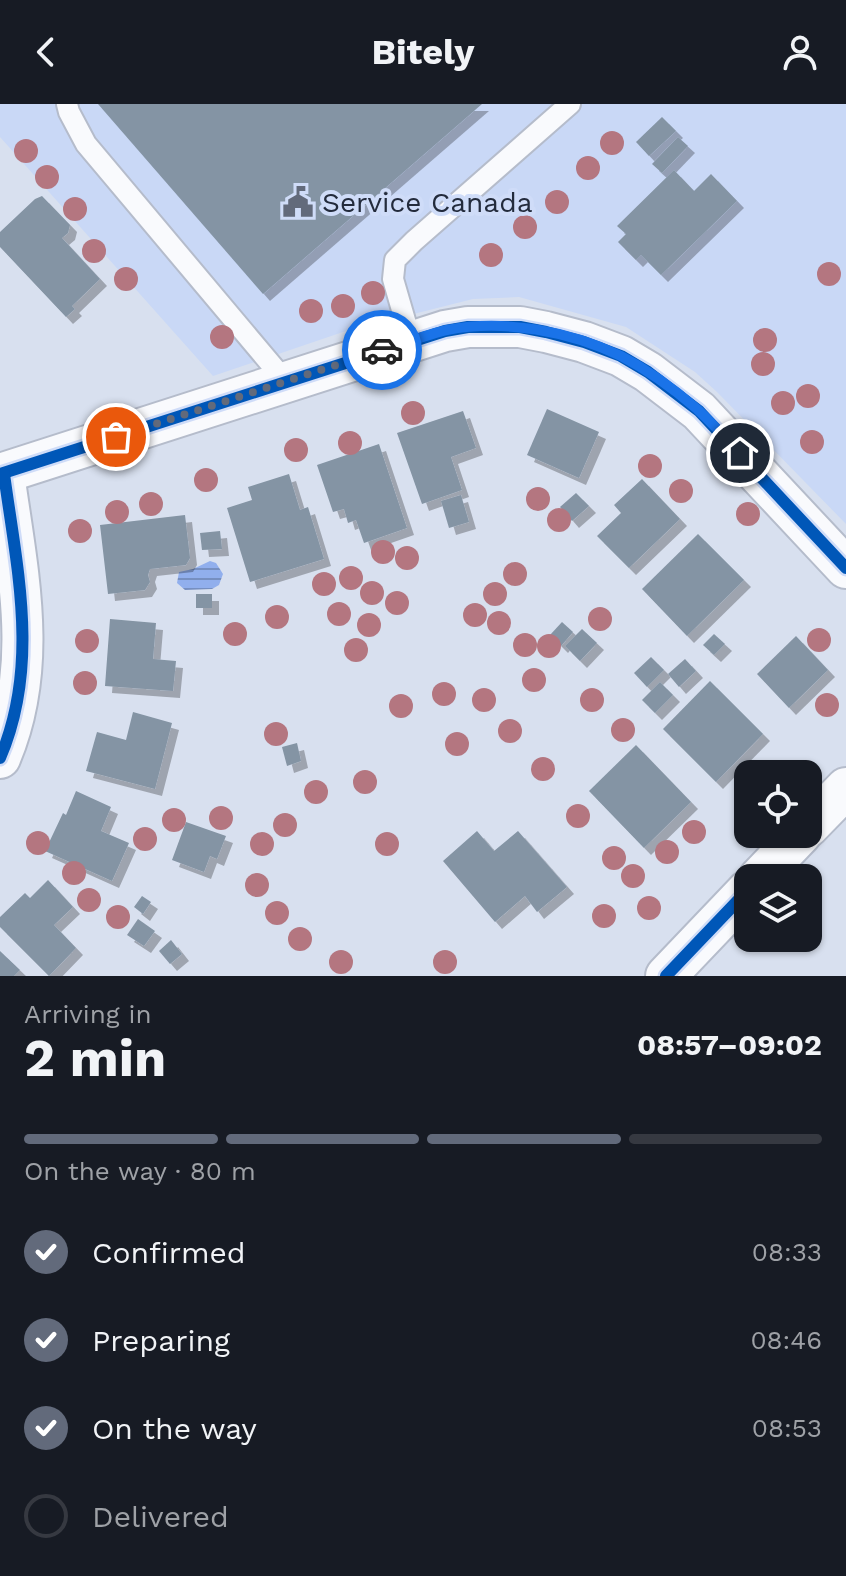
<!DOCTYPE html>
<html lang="en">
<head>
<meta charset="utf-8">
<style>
	:root { --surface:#171b24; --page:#20242c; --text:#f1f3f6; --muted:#9ea1a6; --line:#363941; --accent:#626a7b }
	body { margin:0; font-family:"Work Sans",sans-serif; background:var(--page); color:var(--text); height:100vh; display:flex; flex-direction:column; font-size:30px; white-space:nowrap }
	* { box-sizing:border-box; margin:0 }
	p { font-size:26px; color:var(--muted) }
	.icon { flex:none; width:44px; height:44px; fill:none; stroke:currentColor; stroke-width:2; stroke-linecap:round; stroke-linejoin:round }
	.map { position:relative; height:872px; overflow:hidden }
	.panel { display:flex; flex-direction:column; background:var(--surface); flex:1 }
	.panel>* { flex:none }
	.fabs { position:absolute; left:734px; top:656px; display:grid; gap:16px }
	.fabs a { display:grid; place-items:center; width:88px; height:88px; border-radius:16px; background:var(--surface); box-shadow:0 2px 6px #0004; font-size:40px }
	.pin { position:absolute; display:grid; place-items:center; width:68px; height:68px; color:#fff; margin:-34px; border:4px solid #fff; border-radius:50%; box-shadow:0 2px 8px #0007 }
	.courier { position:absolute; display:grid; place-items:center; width:80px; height:80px; margin:-40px; border:6px solid #1a73e8; border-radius:50%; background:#fff; color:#222; box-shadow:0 2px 10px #0007 }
	.head em { font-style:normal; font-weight:700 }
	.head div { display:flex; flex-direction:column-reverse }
	.head { display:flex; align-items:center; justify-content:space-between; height:136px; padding:0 24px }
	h1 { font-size:52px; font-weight:700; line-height:60px }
	.bar { display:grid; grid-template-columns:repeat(4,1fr); gap:12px 8px; align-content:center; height:96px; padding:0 24px }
	.bar i { height:10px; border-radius:6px; background:var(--line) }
	.bar .selected { background:var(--accent) }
	.bar p { grid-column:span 4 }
	ol { padding:0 24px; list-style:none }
	li { display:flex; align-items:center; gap:24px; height:88px }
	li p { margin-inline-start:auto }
	li .icon { padding:8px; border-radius:50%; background:var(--accent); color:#fff; stroke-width:4 }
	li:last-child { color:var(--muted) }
	li i { width:44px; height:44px; border:4px solid var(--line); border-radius:50% }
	header { display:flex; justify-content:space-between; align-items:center; height:104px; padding:0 24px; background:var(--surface); font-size:36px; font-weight:700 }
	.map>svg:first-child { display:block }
</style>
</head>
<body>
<header><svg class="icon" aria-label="back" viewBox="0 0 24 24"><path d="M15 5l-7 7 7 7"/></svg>Bitely<svg class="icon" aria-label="person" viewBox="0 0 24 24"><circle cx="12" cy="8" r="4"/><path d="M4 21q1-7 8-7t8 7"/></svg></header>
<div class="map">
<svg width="846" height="872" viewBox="0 0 846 872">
	<defs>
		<pattern id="water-rules" width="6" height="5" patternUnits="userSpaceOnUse" patternTransform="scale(2)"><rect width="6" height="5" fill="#91afed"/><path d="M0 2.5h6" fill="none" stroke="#768fc1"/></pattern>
		<filter id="shadow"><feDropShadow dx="7" dy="7" stdDeviation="0" flood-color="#0004"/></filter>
	</defs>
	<rect width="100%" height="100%" fill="#d8e0ef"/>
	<path fill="#c9d8f6" d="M0,0H846V420L717,288L695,268L626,223L519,193L473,195L346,227L213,272L0,33Z"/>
	<path fill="url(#water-rules)" d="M210,457L216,459L223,470L219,481L212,485L185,486L177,479L179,468L193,465Z"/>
	<g fill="#8494a4" filter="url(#shadow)">
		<path d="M98,0H482L263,190Z"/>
		<path d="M662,13L676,27L649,52L636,38Z"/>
		<path d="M678,33L688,42L662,69L652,60Z"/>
		<path d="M674,66L694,87L711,70L737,97L661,171L641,151L636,156L618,138L626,130L617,122Z"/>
		<path d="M42,92L70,121L68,129L62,134L100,175L72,202L75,205L66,213L0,143V128L35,95Z"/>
		<path d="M547,305L599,328L579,374L527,351Z"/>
		<path d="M463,307L476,344L451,353L462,386L422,400L397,329Z"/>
		<path d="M379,340L407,424L364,439L356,416L348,419L344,405L333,408L317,361Z"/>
		<path d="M289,370L300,406L308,403L324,455L250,478L227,404L252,396L248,383Z"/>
		<path d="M642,375L680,415L629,464L597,432L621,409L614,401Z"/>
		<path d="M576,389L589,402L572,417L560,403Z"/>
		<path d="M461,391L469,418L449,424L441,397Z"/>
		<path d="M185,411L190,454L186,461L150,465L148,471L150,478L145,486L108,490L100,421Z"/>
		<path d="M220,427L222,445L202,446L200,429Z"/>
		<path d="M698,430L744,476L687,532L642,485Z"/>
		<rect x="196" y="490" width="16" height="14"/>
		<path d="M110,515L156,519L153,555L176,557L173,587L105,582Z"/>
		<path d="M562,518L573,528L561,542L550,531Z"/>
		<path d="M582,525L597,539L580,557L565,542Z"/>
		<path d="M714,530L725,540L714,551L703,541Z"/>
		<path d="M796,532L828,566L789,604L757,570Z"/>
		<path d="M651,553L664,566L647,583L634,569Z"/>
		<path d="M685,555L696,567L679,583L668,570Z"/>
		<path d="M710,577L763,630L716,678L663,625Z"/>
		<path d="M660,578L673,591L655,609L642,596Z"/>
		<path d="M133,608L172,619L155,685L86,667L97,628L126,636Z"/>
		<path d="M297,639L301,657L287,662L282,643Z"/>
		<path d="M636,641L691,698L644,744L589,687Z"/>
		<path d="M76,687L111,703L101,727L129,739L112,777L45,747L63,709L66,711Z"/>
		<path d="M186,718L226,732L217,755L210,752L204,768L172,756Z"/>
		<path d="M477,727L494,747L518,727L567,783L537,808L525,792L495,818L443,757Z"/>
		<path d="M48,776L73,803L54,821L76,844L49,872L0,823V813L25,789L30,794Z"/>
		<path d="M142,792L151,798L143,810L134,803Z"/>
		<path d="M138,815L155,827L144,842L127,831Z"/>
		<path d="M171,836L182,850L170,860L159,847Z"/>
		<path d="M0,847L20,866L14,872H0Z"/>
	</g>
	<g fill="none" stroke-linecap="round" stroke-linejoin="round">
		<defs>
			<g id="lane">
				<path d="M67,0L69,8L86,40L286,278"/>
				<path d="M411,237L393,175L395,156L414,137L570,0"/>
			</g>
			<g id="street">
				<path d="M0,370L445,227L468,223H520L546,228L584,238L621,252L648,268L699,307L846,464"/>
				<path d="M0,654C40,561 17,465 4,370"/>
				<path d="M808,723L846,684"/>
				<path d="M759,774L801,730"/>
				<path d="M666,872L748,786"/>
			</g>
		</defs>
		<use href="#lane" stroke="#b5bccb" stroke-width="24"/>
		<use href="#street" stroke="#b5bccb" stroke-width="44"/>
		<use href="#lane" stroke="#f9fafd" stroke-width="20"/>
		<use href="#street" stroke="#f9fafd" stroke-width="40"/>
		<defs>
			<g id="cycleway">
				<path d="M0,370L445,227L468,223H520L546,228L584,238L621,252L648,268L699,307L846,464"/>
				<path d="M0,654C40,561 17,465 4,370"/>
				<path d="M666,872L748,786"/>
			</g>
		</defs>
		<use href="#cycleway" stroke="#cfdcf8" stroke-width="17"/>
		<use href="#cycleway" stroke="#0057b8" stroke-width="12"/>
	</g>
	<g fill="#b47680">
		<circle cx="612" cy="39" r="12"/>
		<circle cx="26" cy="47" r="12"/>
		<circle cx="588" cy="64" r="12"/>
		<circle cx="47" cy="73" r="12"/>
		<circle cx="557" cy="98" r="12"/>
		<circle cx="75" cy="105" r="12"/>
		<circle cx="525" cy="123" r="12"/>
		<circle cx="94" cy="147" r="12"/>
		<circle cx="491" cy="151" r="12"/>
		<circle cx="829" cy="170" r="12"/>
		<circle cx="126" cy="175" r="12"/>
		<circle cx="373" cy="189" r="12"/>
		<circle cx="343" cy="202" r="12"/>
		<circle cx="311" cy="207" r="12"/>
		<circle cx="222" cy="233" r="12"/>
		<circle cx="765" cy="236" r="12"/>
		<circle cx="763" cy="260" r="12"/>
		<circle cx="808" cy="292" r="12"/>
		<circle cx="783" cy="299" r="12"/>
		<circle cx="413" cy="309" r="12"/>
		<circle cx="812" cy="338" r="12"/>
		<circle cx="350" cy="339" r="12"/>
		<circle cx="296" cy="346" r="12"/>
		<circle cx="650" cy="362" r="12"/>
		<circle cx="206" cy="376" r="12"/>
		<circle cx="681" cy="387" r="12"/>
		<circle cx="538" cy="395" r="12"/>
		<circle cx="151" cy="400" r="12"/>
		<circle cx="117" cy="408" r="12"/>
		<circle cx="748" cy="410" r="12"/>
		<circle cx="559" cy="416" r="12"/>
		<circle cx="80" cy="427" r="12"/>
		<circle cx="383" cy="448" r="12"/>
		<circle cx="407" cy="454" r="12"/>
		<circle cx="515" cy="470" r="12"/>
		<circle cx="351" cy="474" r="12"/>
		<circle cx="324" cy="480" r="12"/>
		<circle cx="372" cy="489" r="12"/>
		<circle cx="495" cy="490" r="12"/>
		<circle cx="397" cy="499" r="12"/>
		<circle cx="339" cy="510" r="12"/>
		<circle cx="475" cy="511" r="12"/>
		<circle cx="277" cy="513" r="12"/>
		<circle cx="600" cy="515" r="12"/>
		<circle cx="499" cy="519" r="12"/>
		<circle cx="369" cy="521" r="12"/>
		<circle cx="235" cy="530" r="12"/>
		<circle cx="819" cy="536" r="12"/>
		<circle cx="87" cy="537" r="12"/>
		<circle cx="525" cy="541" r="12"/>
		<circle cx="549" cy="542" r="12"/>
		<circle cx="356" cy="546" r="12"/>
		<circle cx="534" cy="576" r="12"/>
		<circle cx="85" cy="579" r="12"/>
		<circle cx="444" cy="590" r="12"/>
		<circle cx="484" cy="596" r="12"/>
		<circle cx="592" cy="596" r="12"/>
		<circle cx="827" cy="601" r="12"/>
		<circle cx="401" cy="602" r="12"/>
		<circle cx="623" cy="626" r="12"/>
		<circle cx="510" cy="627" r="12"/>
		<circle cx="276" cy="630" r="12"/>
		<circle cx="457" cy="640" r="12"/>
		<circle cx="543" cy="665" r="12"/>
		<circle cx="365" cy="678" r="12"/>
		<circle cx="316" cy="688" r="12"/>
		<circle cx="578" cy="712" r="12"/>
		<circle cx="221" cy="714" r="12"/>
		<circle cx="174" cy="716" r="12"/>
		<circle cx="285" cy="721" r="12"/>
		<circle cx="694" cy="728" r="12"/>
		<circle cx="145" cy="735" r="12"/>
		<circle cx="38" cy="739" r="12"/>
		<circle cx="262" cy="740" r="12"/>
		<circle cx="387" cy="740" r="12"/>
		<circle cx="667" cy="748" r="12"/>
		<circle cx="614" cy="754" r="12"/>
		<circle cx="74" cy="769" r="12"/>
		<circle cx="633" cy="772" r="12"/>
		<circle cx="257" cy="781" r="12"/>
		<circle cx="89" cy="796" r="12"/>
		<circle cx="649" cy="804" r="12"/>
		<circle cx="277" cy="809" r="12"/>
		<circle cx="604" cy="812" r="12"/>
		<circle cx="118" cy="813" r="12"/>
		<circle cx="300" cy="835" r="12"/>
		<circle cx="341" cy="858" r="12"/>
		<circle cx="445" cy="858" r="12"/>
	</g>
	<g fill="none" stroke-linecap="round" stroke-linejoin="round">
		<path stroke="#626a7b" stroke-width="8" stroke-dasharray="0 14.4" d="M116,333L382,246"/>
		<path stroke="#1a73e8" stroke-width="10" d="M382,246C403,240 425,231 447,226C504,215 569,227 621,252C648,266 674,285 697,305C712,319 726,334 740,349"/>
	</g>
	<defs>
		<symbol id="civic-bare" viewBox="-9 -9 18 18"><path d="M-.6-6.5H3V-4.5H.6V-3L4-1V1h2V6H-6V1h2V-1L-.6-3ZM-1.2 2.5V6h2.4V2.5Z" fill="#626a7b" stroke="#cfdcf8" stroke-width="2.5" paint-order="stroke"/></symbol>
	</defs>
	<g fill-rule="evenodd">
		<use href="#civic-bare" x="276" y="76" width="44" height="44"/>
	</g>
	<g text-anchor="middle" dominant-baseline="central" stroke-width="8" stroke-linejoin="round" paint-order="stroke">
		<g font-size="28" fill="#232b3c" stroke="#cfdcf8" text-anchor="start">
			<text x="322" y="98">Service Canada</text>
		</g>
	</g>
</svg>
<div class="fabs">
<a><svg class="icon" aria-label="locate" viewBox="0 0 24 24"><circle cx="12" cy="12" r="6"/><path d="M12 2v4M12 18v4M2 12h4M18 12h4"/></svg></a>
<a><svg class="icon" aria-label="layers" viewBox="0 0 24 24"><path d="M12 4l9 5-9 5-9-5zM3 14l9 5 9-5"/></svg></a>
</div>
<div class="pin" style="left:116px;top:333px;background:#ea580c"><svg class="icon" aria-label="bag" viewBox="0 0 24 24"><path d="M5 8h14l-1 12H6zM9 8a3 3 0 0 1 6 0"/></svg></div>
<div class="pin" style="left:740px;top:349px;background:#1f2937"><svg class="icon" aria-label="home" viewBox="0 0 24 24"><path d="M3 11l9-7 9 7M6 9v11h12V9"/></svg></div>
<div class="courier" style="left:382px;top:246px"><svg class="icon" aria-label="car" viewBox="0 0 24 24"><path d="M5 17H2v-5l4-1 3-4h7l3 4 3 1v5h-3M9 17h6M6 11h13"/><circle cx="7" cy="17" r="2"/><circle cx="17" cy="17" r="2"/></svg></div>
</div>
<section class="panel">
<div class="head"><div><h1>2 min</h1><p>Arriving in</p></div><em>08:57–09:02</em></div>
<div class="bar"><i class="selected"></i><i class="selected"></i><i class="selected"></i><i></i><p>On the way · 80 m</p></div>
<ol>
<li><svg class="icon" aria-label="check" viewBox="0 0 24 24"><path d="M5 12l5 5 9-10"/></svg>Confirmed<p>08:33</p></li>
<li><svg class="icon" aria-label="check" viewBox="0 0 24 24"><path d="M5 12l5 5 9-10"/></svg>Preparing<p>08:46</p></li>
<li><svg class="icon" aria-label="check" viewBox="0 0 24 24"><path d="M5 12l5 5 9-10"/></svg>On the way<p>08:53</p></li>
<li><i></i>Delivered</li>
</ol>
</section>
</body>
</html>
